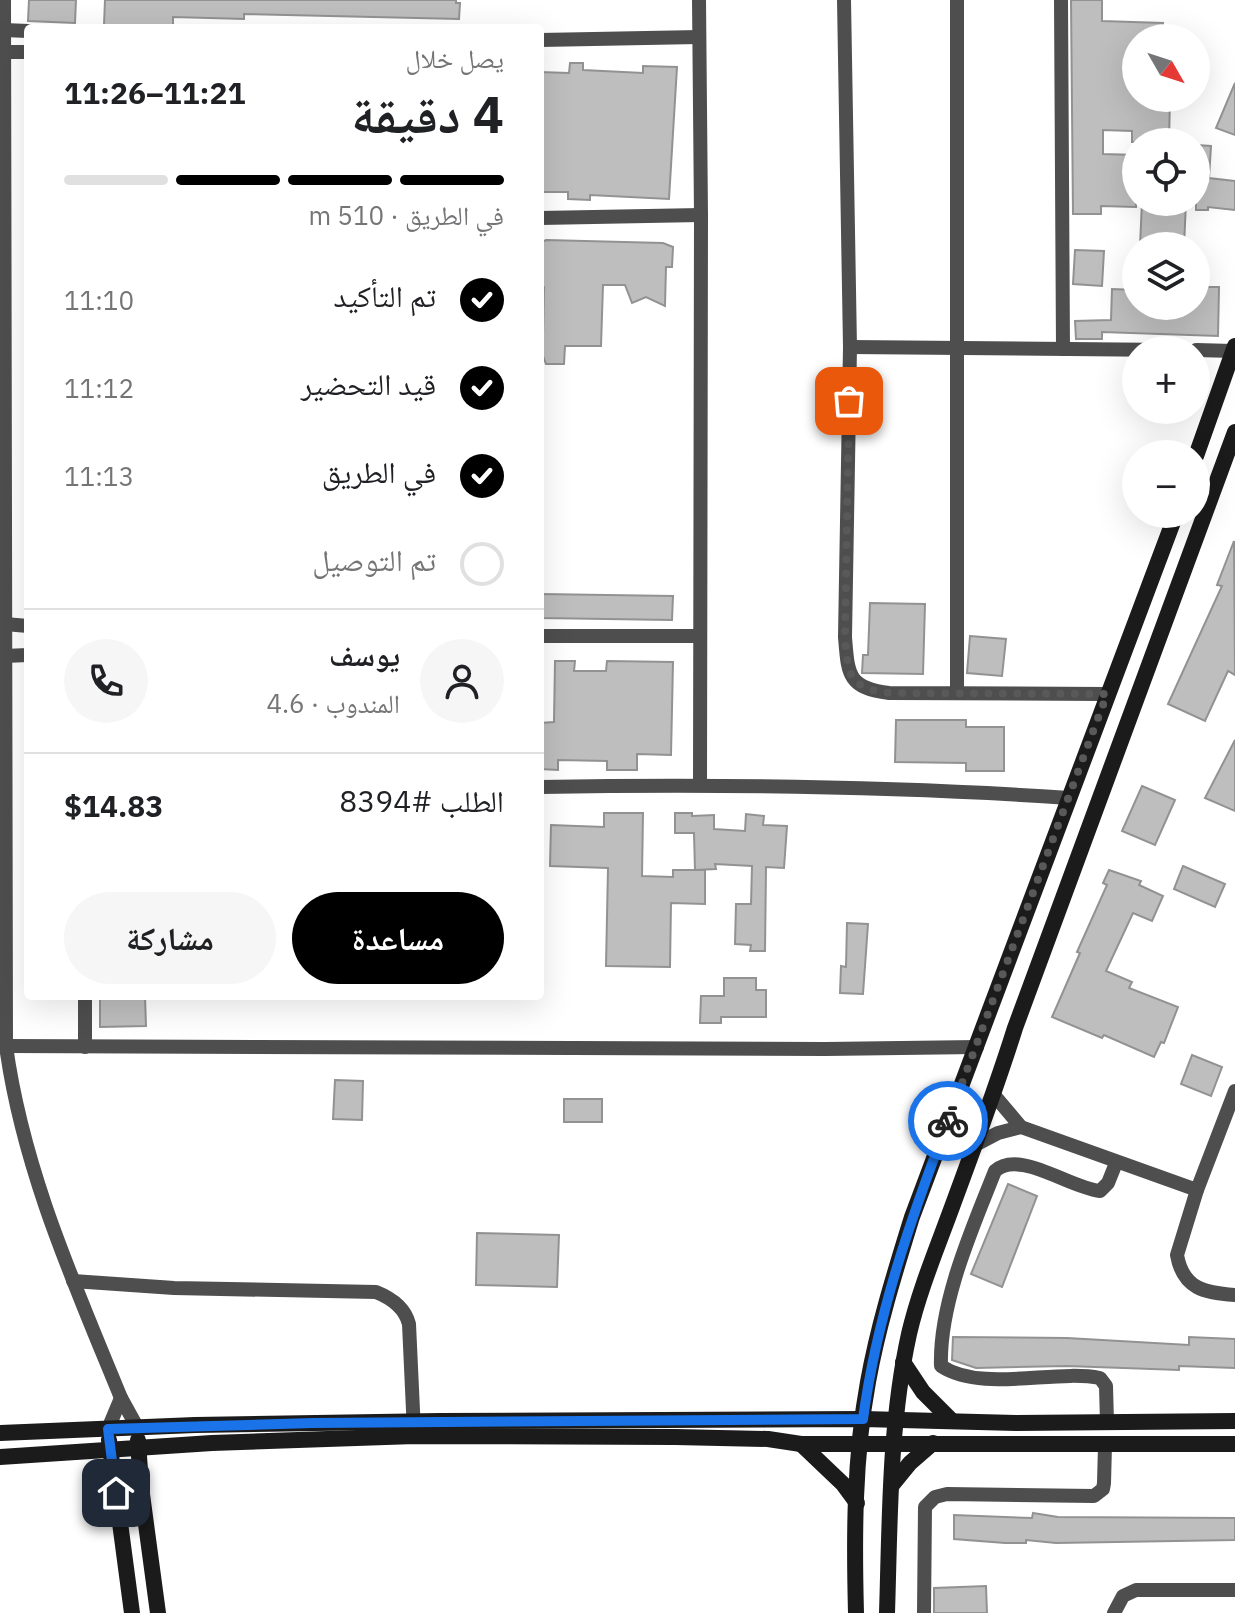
<!DOCTYPE html>
<html lang="ar">
<head>
<meta charset="utf-8">
<style>
	:root { --surface:#fff; --page:#f6f6f6; --text:#202124; --muted:#757577; --line:#e0e0e0; --accent:#000 }
	body { margin:0; font-family:"IBM Plex Sans","Noto Naskh Arabic",sans-serif; background:var(--page); color:var(--text); direction:rtl; height:100vh; display:flex; flex-direction:column; font-size:30px; white-space:nowrap }
	* { box-sizing:border-box; margin:0 }
	p { font-size:26px; color:var(--muted) }
	.icon { flex:none; width:44px; height:44px; fill:none; stroke:currentColor; stroke-width:2; stroke-linecap:round; stroke-linejoin:round }
	.map { position:relative; flex:1; overflow:hidden; direction:ltr }
	.panel { position:absolute; left:24px; top:24px; width:520px; height:976px; display:flex; flex-direction:column; background:var(--surface); border-radius:8px; box-shadow:0 8px 32px #0002; direction:rtl }
	.panel>* { flex:none }
	.needle { width:52px; rotate:129deg }
	.buttons { position:absolute; left:1122px; top:24px; display:grid; gap:16px }
	.buttons a { display:grid; place-items:center; width:88px; height:88px; border-radius:50%; background:var(--surface); box-shadow:0 8px 32px #0002; font-size:40px }
	.pin { position:absolute; display:grid; place-items:center; width:68px; height:68px; color:#fff; margin:-34px; border-radius:16px; box-shadow:0 4px 12px #0006 }
	.courier { position:absolute; display:grid; place-items:center; width:80px; height:80px; margin:-40px; border:6px solid #1a73e8; border-radius:50%; background:#fff; color:#222; box-shadow:0 2px 10px #0007 }
	.headline em { font-style:normal; font-weight:700 }
	.headline div { display:flex; flex-direction:column-reverse }
	.headline { display:flex; align-items:center; justify-content:space-between; height:136px; padding:0 40px }
	h1 { font-size:52px; font-weight:700; line-height:60px }
	.bar { display:grid; grid-template-columns:repeat(4,1fr); gap:12px 8px; align-content:center; height:96px; padding:0 40px }
	.bar i { height:10px; border-radius:6px; background:var(--line) }
	.bar .active { background:var(--accent) }
	.bar p { grid-column:span 4 }
	.line { display:flex; align-items:center; gap:20px; padding:0 40px; border-top:2px solid var(--line) }
	.line div { flex:1 }
	.round { display:grid; place-items:center; flex:none; width:84px; height:84px; border-radius:42px; background:var(--page) }
	ol { padding:0 40px; list-style:none }
	li { display:flex; align-items:center; gap:24px; height:88px }
	li p { margin-inline-start:auto }
	li .icon { padding:8px; border-radius:50%; background:var(--accent); color:#fff; stroke-width:4 }
	li:last-child { color:var(--muted) }
	li i { width:44px; height:44px; border:4px solid var(--line); border-radius:50% }
	.cta { display:flex; gap:16px; margin-top:auto; padding:16px 40px }
	.cta a { flex:1; height:92px; border-radius:48px; background:var(--accent); color:#fff; font-size:32px; font-weight:700; line-height:92px; text-align:center }
	.cta a+a { background:var(--page); color:var(--text) }
	.map>svg:first-child { display:block }
</style>
</head>
<body>
<div class="map">
<svg width="1235" height="1613" viewBox="0 0 1235 1613">
	<rect width="100%" height="100%" fill="#fff"/>
	<g fill="#bebebe" stroke="#929292" stroke-width="2">
		<path d="M29,0H76L75,23L28,21Z"/>
		<path d="M105,0H456V3H460L459,19L244,14V19L173,17V27L104,25Z"/>
		<path d="M1071,0H1102V21L1163,23L1162,37L1136,38V98H1170L1169,142H1132V131L1103,130V154L1136,155V207L1101,206V214H1073Z"/>
		<path d="M570,63H583V70L643,73V66L677,67L669,199L590,195V200L568,199V192H540V72L569,73Z"/>
		<path d="M1235,83V135L1216,128Z"/>
		<path d="M1196,145L1211,146L1209,178L1235,181V210L1208,207V210H1196Z"/>
		<path d="M1142,202H1186L1184,246H1140Z"/>
		<path d="M546,240L663,243L673,247L672,267H666L665,306L646,297L632,303L625,285H603L601,346H565L564,364H546L540,348V336L543,334L544,287L540,286V243Z"/>
		<path d="M1075,250L1104,251L1102,286L1073,284Z"/>
		<path d="M1196,287H1219L1218,336L1102,332V339H1076L1075,321L1111,320L1112,289L1136,290V306H1196Z"/>
		<path d="M1234,541L1235,675L1228,671L1205,721L1168,704L1222,586L1217,585Z"/>
		<path d="M540,594L673,596L672,620L540,618Z"/>
		<path d="M870,603L925,604L923,674L862,673L863,655H868Z"/>
		<path d="M970,636L1006,639L1002,676L967,673Z"/>
		<path d="M555,661H575L574,671H606L607,661L673,662L671,755L637,754V770H607V761L558,760V770L540,769V723L554,722Z"/>
		<path d="M896,720H966V727H1004V771H966V763L895,762Z"/>
		<path d="M1235,740V811L1205,798Z"/>
		<path d="M1142,786L1175,800L1155,845L1122,831Z"/>
		<path d="M604,813H643L642,876L673,877V870H705V904L671,903L670,967L606,966L608,868L550,866L551,825L604,827Z"/>
		<path d="M675,813H692V816L714,815V829L745,831L746,814L764,816L763,825L787,826L784,868L766,867L765,951H750L751,945L735,944L736,904H751L752,866L715,864L716,869L695,870L694,833H675Z"/>
		<path d="M1183,866L1225,884L1215,907L1174,889Z"/>
		<path d="M1109,870L1141,881L1139,885L1163,896L1152,921L1133,913L1106,971L1132,982L1129,988L1178,1007L1164,1043L1161,1042L1154,1057L1104,1035L1102,1038L1052,1017L1080,953L1077,952L1107,885L1103,883Z"/>
		<path d="M847,923L868,924L863,994L840,993L841,966L846,967Z"/>
		<path d="M724,978H756V990H766V1017H721V1023H700L701,996H724Z"/>
		<path d="M100,996H145L146,1026L100,1027Z"/>
		<path d="M1192,1055L1222,1067L1211,1096L1181,1084Z"/>
		<path d="M335,1080L363,1081L362,1120L333,1119Z"/>
		<rect x="564" y="1099" width="38" height="23"/>
		<path d="M1008,1184L1037,1196L1002,1287L971,1274Z"/>
		<path d="M477,1233L559,1235L557,1287L476,1285Z"/>
		<path d="M953,1337L1067,1338L1189,1345V1337L1235,1339V1368L1179,1366V1370L1067,1366L976,1368L952,1360Z"/>
		<path d="M1033,1513L1058,1517L1235,1518V1540L1056,1543L1026,1540V1543H1005L954,1539V1515L1032,1518Z"/>
		<path d="M986,1586L987,1613H934V1588Z"/>
	</g>
	<g fill="none" stroke-linecap="round" stroke-linejoin="round">
		<g stroke="#4e4e4e" stroke-width="14">
			<path d="M4,0L6,1046C23,1170 74,1283 121,1398L137,1427"/>
			<path d="M699,0L701,215L700,784"/>
			<path d="M844,0L850,347L845,637C848,673 847,688 889,693L1107,694"/>
			<path d="M1061,0L1063,349"/>
			<path d="M4,30L28,31"/>
			<path d="M540,40L699,37"/>
			<path d="M4,52H28"/>
			<path d="M540,218L701,215"/>
			<path d="M850,347L1172,350"/>
			<path d="M1196,350L1233,351"/>
			<path d="M5,624L28,626"/>
			<path d="M540,636H700"/>
			<path d="M5,656L28,655"/>
			<path d="M957,692V0"/>
			<path d="M540,787C717,784 893,786 1069,798"/>
			<path d="M85,996V1047"/>
			<path d="M6,1046L825,1049L977,1047"/>
			<path d="M1235,1091L1197,1190L1177,1255C1183,1289 1205,1293 1235,1295"/>
			<path d="M994,1095L1021,1127L1197,1190"/>
			<path d="M975,1145L998,1133L1021,1127"/>
			<path d="M73,1281L174,1288L376,1292C391,1298 405,1308 409,1324L414,1432"/>
			<path d="M1107,1423L1106,1386L1100,1378C1054,1369 982,1393 941,1366C939,1303 972,1229 995,1171C1019,1149 1070,1188 1100,1191L1108,1183L1116,1163"/>
			<path d="M108,1429L121,1398"/>
			<path d="M924,1613L925,1507L935,1497L947,1494L1094,1496L1103,1489L1104,1483L1105,1445"/>
			<path d="M1114,1613L1123,1596L1136,1590H1235"/>
		</g>
		<g stroke="#1b1b1b" stroke-width="16">
			<path d="M1196,456L1235,346"/>
			<path d="M903,1362L923,1392L951,1420"/>
			<path d="M0,1433L195,1425L439,1421L863,1419L1016,1423L1235,1421"/>
			<path d="M109,1440L132,1613"/>
			<path d="M138,1440L141,1487L158,1613"/>
			<path d="M801,1444L843,1484L857,1503"/>
			<path d="M0,1457L212,1443L415,1436L675,1437L768,1439L801,1444H1235"/>
			<path d="M892,1485L910,1463L933,1443"/>
			<path d="M856,1613C854,1537 854,1458 868,1382C878,1326 895,1272 912,1217L1176,514"/>
			<path d="M887,1613C890,1520 889,1425 909,1334C919,1291 937,1248 952,1207C974,1147 996,1089 1015,1028L1235,432"/>
		</g>
	</g>
	<g fill="none" stroke-linecap="round" stroke-linejoin="round">
		<path stroke="#595959" stroke-width="8" stroke-dasharray="0 14.4" d="M849,401L845,637C848,673 847,688 889,693L1107,694L948,1121"/>
		<path stroke="#1a73e8" stroke-width="10" d="M116,1493L108,1429L313,1423L863,1419C877,1315 911,1218 948,1121"/>
	</g>
</svg>
<div class="buttons">
<a><svg class="needle" viewBox="-14 -14 28 28"><path d="M0-13l5 13h-10z" fill="#e53935"/><path d="M0 13l5-13h-10z" fill="#757577"/></svg></a>
<a><svg class="icon" aria-label="locate" viewBox="0 0 24 24"><circle cx="12" cy="12" r="6"/><path d="M12 2v4M12 18v4M2 12h4M18 12h4"/></svg></a>
<a><svg class="icon" aria-label="layers" viewBox="0 0 24 24"><path d="M12 4l9 5-9 5-9-5zM3 14l9 5 9-5"/></svg></a>
<a>+</a>
<a>−</a>
</div>
<div class="pin" style="left:849px;top:401px;background:#ea580c"><svg class="icon" aria-label="bag" viewBox="0 0 24 24"><path d="M5 8h14l-1 12H6zM9 8a3 3 0 0 1 6 0"/></svg></div>
<div class="pin" style="left:116px;top:1493px;background:#1f2937"><svg class="icon" aria-label="home" viewBox="0 0 24 24"><path d="M3 11l9-7 9 7M6 9v11h12V9"/></svg></div>
<div class="courier" style="left:948px;top:1121px"><svg class="icon" aria-label="bike" viewBox="0 0 24 24"><circle cx="6" cy="16" r="4"/><circle cx="18" cy="16" r="4"/><path d="M6 16l4-8h5l3 8M10 8l3 8H6M13 5h3"/></svg></div>
<section class="panel">
<div class="headline"><div><h1>4 دقيقة</h1><p>يصل خلال</p></div><em>11:21–11:26</em></div>
<div class="bar"><i class="active"></i><i class="active"></i><i class="active"></i><i></i><p>في الطريق · 510 m</p></div>
<ol>
<li><svg class="icon" aria-label="check" viewBox="0 0 24 24"><path d="M5 12l5 5 9-10"/></svg>تم التأكيد<p>11:10</p></li>
<li><svg class="icon" aria-label="check" viewBox="0 0 24 24"><path d="M5 12l5 5 9-10"/></svg>قيد التحضير<p>11:12</p></li>
<li><svg class="icon" aria-label="check" viewBox="0 0 24 24"><path d="M5 12l5 5 9-10"/></svg>في الطريق<p>11:13</p></li>
<li><i></i>تم التوصيل</li>
</ol>
<div class="line" style="height:144px"><a class="round"><svg class="icon" aria-label="person" viewBox="0 0 24 24"><circle cx="12" cy="8" r="4"/><path d="M4 21q1-7 8-7t8 7"/></svg></a><div><b>يوسف</b><p>المندوب · 4.6</p></div><a class="round"><svg class="icon" aria-label="phone" viewBox="0 0 24 24"><path d="M5 4h4l2 5-3 2q2 4 5 5l2-3 5 2v4C11 20 4 13 5 4z"/></svg></a></div>
<div class="line" style="height:104px"><div>الطلب #8394</div><b>$14.83</b></div>
<div class="cta"><a>مساعدة</a><a>مشاركة</a></div>
</section>
</div>
</body>
</html>
